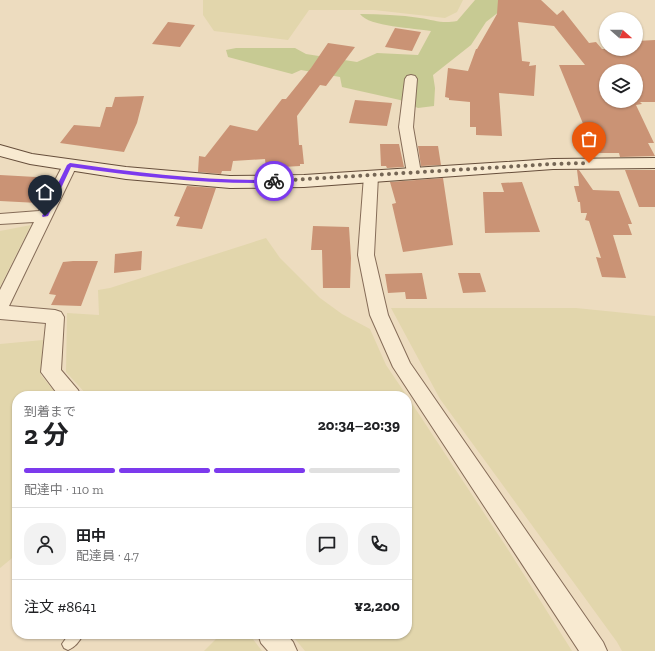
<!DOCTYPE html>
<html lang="ja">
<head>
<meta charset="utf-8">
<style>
	:root { --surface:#fff; --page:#f2f2f2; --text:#202124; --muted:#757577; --line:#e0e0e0; --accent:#7c3aed }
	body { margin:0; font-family:"Zilla Slab","Noto Sans JP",serif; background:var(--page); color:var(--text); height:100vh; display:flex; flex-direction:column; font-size:15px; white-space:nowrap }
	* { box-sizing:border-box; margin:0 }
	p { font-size:13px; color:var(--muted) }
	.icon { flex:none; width:22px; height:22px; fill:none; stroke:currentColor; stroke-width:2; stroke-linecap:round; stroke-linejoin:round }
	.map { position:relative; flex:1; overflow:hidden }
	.panel { position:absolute; left:12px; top:391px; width:400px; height:248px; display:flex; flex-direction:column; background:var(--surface); border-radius:16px; box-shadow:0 1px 3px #0004 }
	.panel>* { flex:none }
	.needle { width:26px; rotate:111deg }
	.buttons { position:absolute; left:599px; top:12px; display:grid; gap:8px }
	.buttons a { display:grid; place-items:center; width:44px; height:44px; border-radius:50%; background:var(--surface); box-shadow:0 1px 3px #0004; font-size:20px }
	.pin { position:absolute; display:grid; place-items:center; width:34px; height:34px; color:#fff; margin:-41px -17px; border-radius:50% 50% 50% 0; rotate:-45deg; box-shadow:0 0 4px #0007 }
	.pin .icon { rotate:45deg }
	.courier { position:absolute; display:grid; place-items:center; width:40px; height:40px; margin:-20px; border:3px solid #7c3aed; border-radius:50%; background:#fff; color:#222; box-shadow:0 1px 5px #0007 }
	.overview em { font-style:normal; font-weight:700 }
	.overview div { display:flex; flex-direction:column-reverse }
	.overview { display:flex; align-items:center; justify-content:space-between; height:68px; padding:0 12px }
	h1 { font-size:26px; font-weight:700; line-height:30px }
	.bar { display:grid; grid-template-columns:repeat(4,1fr); gap:6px 4px; align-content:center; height:48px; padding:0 12px }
	.bar i { height:5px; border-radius:3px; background:var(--line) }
	.bar .active { background:var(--accent) }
	.bar p { grid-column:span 4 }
	.line { display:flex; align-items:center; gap:10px; padding:0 12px; border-top:1px solid var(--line) }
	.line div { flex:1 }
	.round { display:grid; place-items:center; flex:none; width:42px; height:42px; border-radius:16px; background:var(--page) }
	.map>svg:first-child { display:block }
</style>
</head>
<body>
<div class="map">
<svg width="655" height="651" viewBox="0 0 655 651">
	<rect width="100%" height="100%" fill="#eddcbf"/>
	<g fill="#e2d6ac">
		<path d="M203,0H463L457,12L445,18L374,10H309L288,40L214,31L203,15Z"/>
		<path d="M31,225L0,287V231Z"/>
		<path d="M266,238L280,258L320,298L342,314L370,329L386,365L407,396H88L66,372L67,313L99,315L98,290L110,288Z"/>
		<path d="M391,308H576L655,316V651H622L617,642L440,399Z"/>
		<path d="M43,340L41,375L58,396H17V554L0,568V344Z"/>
		<path d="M407,396L509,551L572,651H305L291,634H407Z"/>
		<path d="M221,634H249L262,651H204Z"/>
	</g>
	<path fill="#c7ca93" d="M475,0H514L486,22L471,45L433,75L435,88L434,106L418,108L400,100L342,87L340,77L301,70L292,74L228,57L226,50L236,48H295L306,54L357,62L377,53L418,55L431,31C415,28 369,27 360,14C380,14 400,15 420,18C434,20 442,24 457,21Z"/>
	<g fill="#ca9375" fill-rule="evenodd">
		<path d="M498,0H541L557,15L563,10L589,43L596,42L602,49H636V41L655,40V102H640L642,104L636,105L654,143H648L655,156L620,157L619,153H595L559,65H585L554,26L518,22L522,61L530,62L529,66L536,65L534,96L499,93L502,136L476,135V127H470V102L449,100V98L445,97L448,68L468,71L476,49H477L497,14ZM606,71H636V101H606Z"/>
		<path d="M168,22L195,25L180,47L152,44Z"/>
		<path d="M395,28L421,32L412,51L385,47Z"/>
		<path d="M328,43L355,47L326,86L320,85L297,116L299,145H302L304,164H300V166L266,168L265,159L233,161L231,171H222L221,174L198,172L199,156L205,157L230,125L257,131L282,99H286L311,68Z"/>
		<path d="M144,96L137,123L124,152L60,143L74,125L100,127L106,107H112L115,97Z"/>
		<path d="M355,100L392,103L387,126L349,123Z"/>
		<path d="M380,144H399L404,167L387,168L386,166H381Z"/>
		<path d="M418,146H438L441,165L421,166Z"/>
		<path d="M577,170H579L593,190L619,191L632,224H628L632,235H613L626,278L602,277L596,257L601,258L589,221L585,220L587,213H581L580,202H578L574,186H579Z"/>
		<path d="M625,170H655V207H639Z"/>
		<path d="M0,175L54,178L43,198H40L38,203L0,201Z"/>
		<path d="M443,178L453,245L403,252L392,204L396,203L390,182Z"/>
		<path d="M522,182L540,232L485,233L483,192H504L501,183Z"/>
		<path d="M187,186L216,188L202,229L176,226L180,217L174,216Z"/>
		<path d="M313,226L349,227L351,258L350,288H323L322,250H311Z"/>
		<path d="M142,251L141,270L114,273L115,254Z"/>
		<path d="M73,261H98L81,306L51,305L56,295L49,294L63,262Z"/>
		<path d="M422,273L427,299H406L405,292L388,293L385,274Z"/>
		<path d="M458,273H480L486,292L463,293Z"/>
	</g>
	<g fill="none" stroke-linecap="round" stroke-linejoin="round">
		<defs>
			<path id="lane" d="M69,634H83C80,641 75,647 68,650L64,648L62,644Z"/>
			<g id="street">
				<path d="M411,75L415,76L417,79L413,127L421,173L419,176L414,178L409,176L407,173L399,127L405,79L407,76Z"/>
				<path d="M70,161L75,162L77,165L9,306L55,310L61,312L64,317L61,370L78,390L81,396H59L41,372L46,323L0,319V290L34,222L0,224V214L39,211L63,165L65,162Z"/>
				<path d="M371,171L376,173L378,176L374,255L388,315L410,363L603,642L607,651H579L393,367L370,315L358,255L364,176L366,173Z"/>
				<path d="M258,634H286L293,642L297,651H268L261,643Z"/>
			</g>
			<path id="secondary" d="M0,145L32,154L126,167L230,176L304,175L553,159L655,158V168L553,169L304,187L230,188L126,179L30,164L0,156Z"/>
		</defs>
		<use href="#lane" stroke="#856c58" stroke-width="2"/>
		<use href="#street" stroke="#856c58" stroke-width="2"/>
		<use href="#secondary" stroke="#664e3b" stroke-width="2"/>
		<use href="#lane" fill="#f8ead1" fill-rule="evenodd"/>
		<use href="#street" fill="#f8ead1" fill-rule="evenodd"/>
		<use href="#secondary" fill="#f8ead1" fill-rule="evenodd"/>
	</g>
	<path fill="#7c3aed" d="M70,163C138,173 206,181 274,180L277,181L274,183C206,184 139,177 71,167L48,216L43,217L42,216L67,165Z"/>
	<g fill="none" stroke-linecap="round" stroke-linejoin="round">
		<path stroke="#756655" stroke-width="4" stroke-dasharray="0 7.2" d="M274,181L553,164L589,163"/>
	</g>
</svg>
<div class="buttons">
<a><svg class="needle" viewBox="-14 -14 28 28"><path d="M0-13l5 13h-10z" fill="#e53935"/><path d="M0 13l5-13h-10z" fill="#757577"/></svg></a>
<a><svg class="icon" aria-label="layers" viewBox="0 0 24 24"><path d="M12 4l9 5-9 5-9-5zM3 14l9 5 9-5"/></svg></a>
</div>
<div class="pin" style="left:589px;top:163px;background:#ea580c"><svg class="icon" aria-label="bag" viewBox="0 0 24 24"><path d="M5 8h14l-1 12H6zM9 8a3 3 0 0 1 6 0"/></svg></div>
<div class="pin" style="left:45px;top:216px;background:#1f2937"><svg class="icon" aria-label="home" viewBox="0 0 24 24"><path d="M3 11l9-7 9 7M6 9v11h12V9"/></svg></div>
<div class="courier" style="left:274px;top:181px"><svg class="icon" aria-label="bike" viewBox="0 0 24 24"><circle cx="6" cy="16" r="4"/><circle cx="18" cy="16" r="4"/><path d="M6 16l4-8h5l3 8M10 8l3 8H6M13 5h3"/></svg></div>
<section class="panel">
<div class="overview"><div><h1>2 分</h1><p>到着まで</p></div><em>20:34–20:39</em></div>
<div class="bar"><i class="active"></i><i class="active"></i><i class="active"></i><i></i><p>配達中 · 110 m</p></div>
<div class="line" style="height:72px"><a class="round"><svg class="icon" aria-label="person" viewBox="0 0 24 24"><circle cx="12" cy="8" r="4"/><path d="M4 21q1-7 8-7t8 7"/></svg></a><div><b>田中</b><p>配達員 · 4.7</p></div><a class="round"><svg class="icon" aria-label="chat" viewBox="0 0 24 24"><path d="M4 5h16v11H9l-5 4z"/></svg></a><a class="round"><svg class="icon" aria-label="phone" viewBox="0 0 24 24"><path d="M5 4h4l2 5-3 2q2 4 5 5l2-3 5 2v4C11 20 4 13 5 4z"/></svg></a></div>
<div class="line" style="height:52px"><div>注文 #8641</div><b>¥2,200</b></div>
</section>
</div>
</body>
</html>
